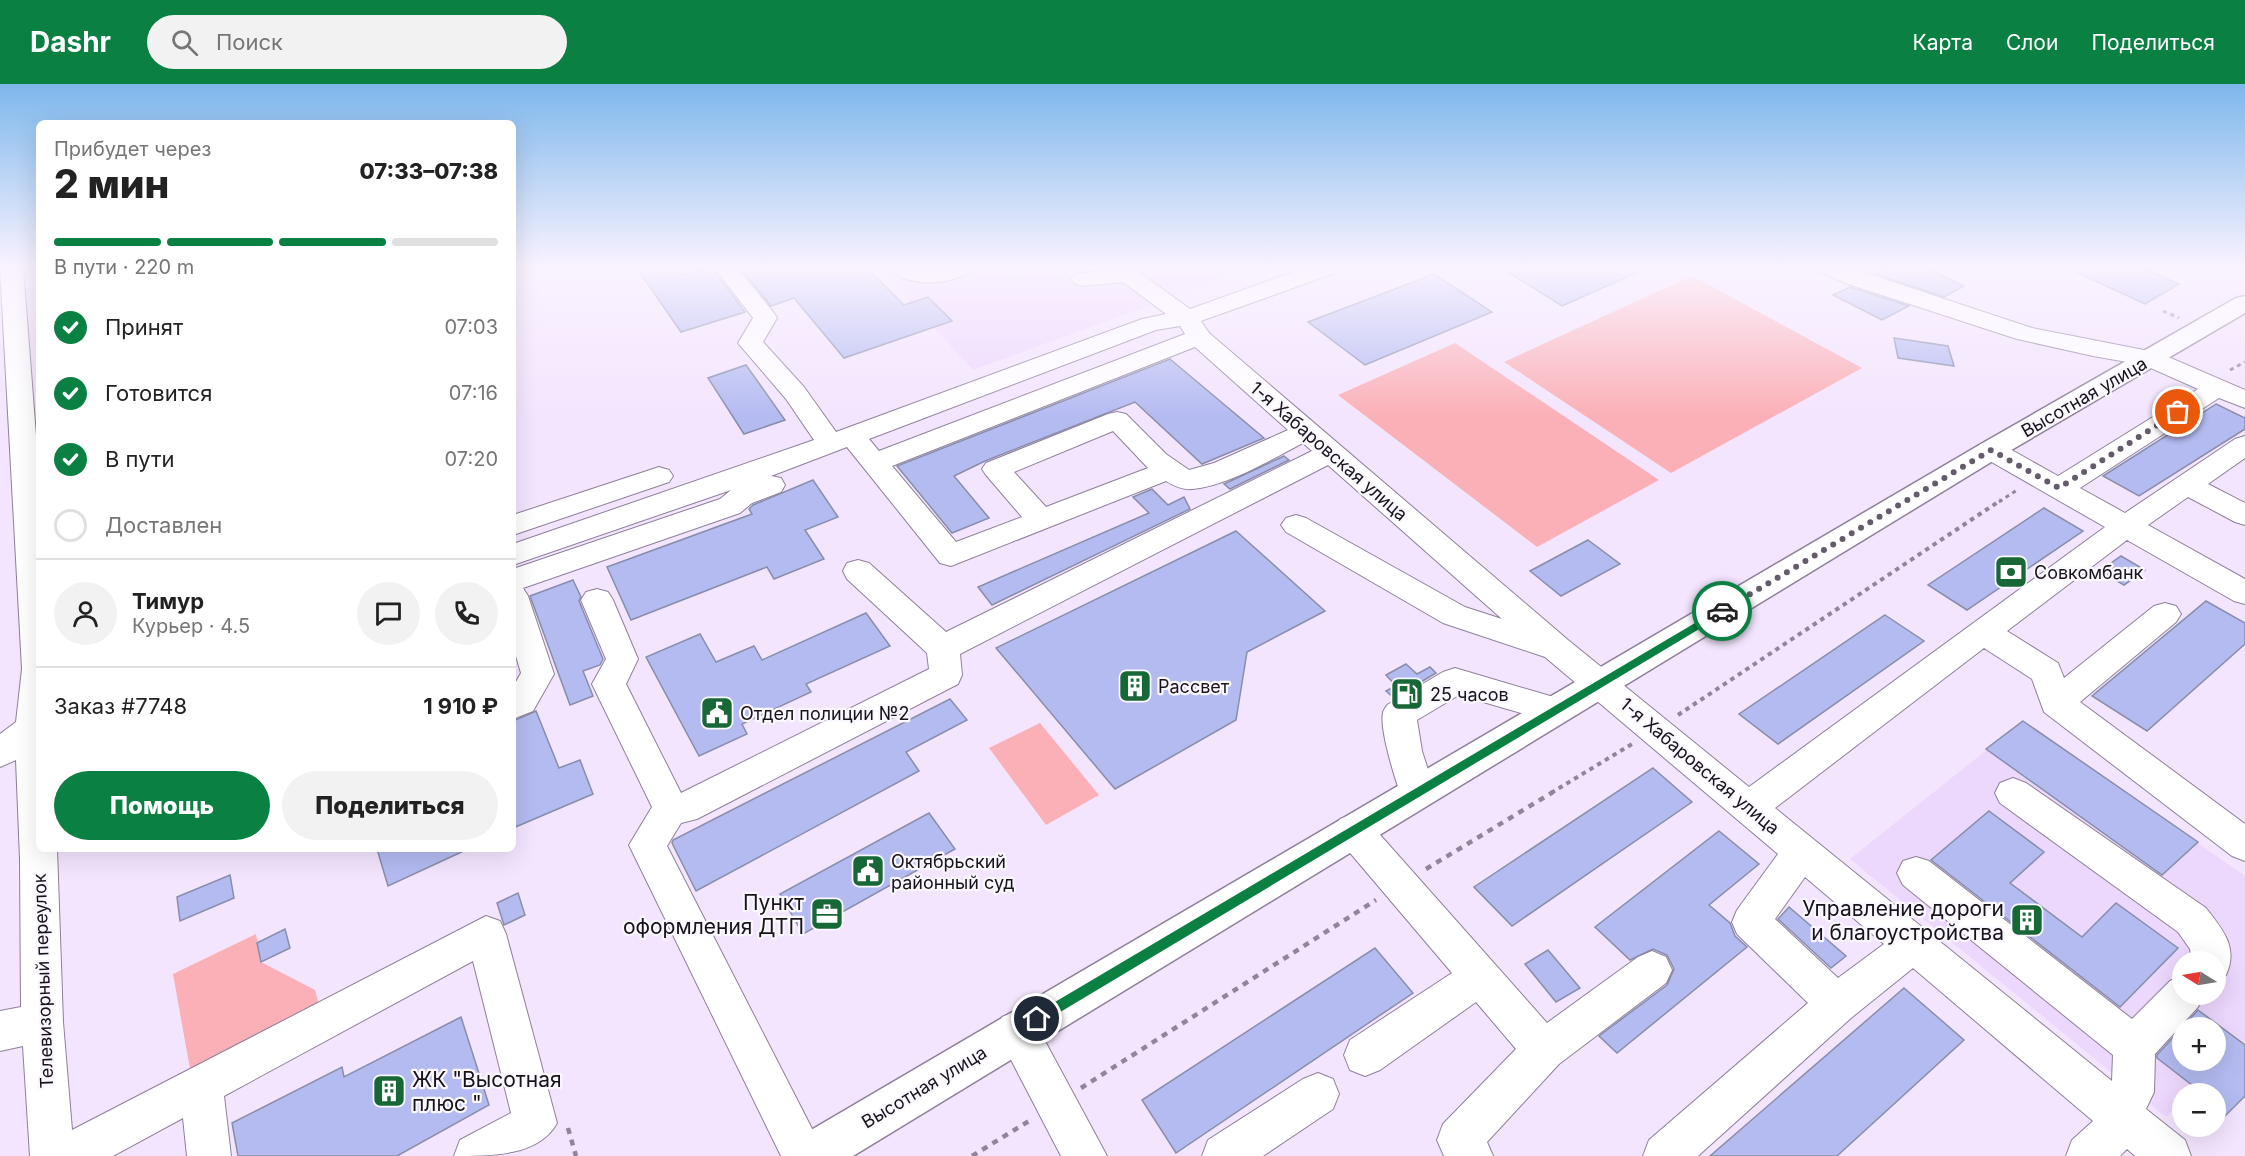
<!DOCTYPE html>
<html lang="ru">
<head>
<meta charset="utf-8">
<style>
	:root { --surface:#fff; --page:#f2f2f2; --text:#222; --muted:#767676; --line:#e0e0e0; --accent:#0b8043 }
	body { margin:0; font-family:Inter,sans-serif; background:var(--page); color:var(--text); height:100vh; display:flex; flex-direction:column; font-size:22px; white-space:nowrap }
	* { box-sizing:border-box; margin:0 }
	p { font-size:20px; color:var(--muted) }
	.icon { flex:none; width:33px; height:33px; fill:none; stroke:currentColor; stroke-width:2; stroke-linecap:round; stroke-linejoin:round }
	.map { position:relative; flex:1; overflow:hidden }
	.side { position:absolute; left:36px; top:36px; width:480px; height:732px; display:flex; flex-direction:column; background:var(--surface); border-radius:9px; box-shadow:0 6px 24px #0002 }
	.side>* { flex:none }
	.needle { width:39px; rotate:281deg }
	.fabs { position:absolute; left:2172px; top:867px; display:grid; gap:12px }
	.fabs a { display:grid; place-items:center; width:54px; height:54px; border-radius:50%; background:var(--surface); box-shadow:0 6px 24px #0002; font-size:30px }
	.pin { position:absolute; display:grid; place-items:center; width:51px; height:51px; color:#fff; margin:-26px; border:3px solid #fff; border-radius:50%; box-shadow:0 2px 6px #0007 }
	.courier { position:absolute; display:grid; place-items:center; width:60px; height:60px; margin:-30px; border:4px solid #0b8043; border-radius:50%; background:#fff; color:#222; box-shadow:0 2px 8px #0007 }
	.headline em { font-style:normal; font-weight:800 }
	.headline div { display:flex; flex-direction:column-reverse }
	.headline { display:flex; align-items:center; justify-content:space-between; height:102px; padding:0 18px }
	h1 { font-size:39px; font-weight:800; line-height:45px }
	.bar { display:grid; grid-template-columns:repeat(4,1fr); gap:9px 6px; align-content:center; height:72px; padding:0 18px }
	.bar i { height:8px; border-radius:4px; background:var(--line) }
	.bar .current { background:var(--accent) }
	.bar p { grid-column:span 4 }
	.line { display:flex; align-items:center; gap:15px; padding:0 18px; border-top:2px solid var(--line) }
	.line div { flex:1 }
	.round { display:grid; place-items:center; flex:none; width:63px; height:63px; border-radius:32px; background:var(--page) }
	ol { padding:0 18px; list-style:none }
	li { display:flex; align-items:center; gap:18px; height:66px }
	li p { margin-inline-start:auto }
	li .icon { padding:6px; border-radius:50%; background:var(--accent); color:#fff; stroke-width:4 }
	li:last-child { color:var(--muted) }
	li i { width:33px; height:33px; border:3px solid var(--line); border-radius:50% }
	.cta { display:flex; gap:12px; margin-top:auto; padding:12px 18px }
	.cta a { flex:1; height:69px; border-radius:36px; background:var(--accent); color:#fff; font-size:24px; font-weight:800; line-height:69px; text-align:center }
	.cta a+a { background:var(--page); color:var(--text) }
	header { display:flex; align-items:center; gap:36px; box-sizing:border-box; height:84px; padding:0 30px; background:var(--accent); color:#fff }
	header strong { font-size:28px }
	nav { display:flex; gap:33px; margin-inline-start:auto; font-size:21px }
	.search { width:420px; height:54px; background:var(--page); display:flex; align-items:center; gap:15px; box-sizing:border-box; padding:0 21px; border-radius:33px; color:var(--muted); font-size:22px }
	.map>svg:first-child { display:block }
</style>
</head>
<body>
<header>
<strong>Dashr</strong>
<div class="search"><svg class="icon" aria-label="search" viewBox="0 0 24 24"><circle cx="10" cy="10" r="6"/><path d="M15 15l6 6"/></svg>Поиск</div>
<nav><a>Карта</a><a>Слои</a><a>Поделиться</a></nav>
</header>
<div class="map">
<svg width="2245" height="1072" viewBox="0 0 2245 1072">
	<rect width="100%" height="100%" fill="#f3e5fe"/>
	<g fill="#ecd7fd" fill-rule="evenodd">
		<path d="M879,183H1255L973,286Z"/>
		<path d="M2023,637L2245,792V957L2190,1009L2182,1010V1017L2166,1033L1850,775ZM2182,878H2216V910H2182ZM2182,944H2216V976H2182Z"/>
	</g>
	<g fill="#fbb0b7">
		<path d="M1692,192L1862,284L1671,389L1504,278Z"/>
		<path d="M1455,259L1659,396L1537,463L1338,311Z"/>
		<path d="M1040,639L1099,711L1046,741L989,664Z"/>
		<path d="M256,850L261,878L315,906L319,921L190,985L173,890Z"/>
	</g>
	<g fill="#b4bbf1" stroke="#888dab" stroke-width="1.5" fill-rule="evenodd">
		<path d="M636,183H675L681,191L712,183L745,228L681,248Z"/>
		<path d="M740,183H866L904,221L928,213L952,237L844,274L794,214L771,222Z"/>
		<path d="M1500,183H1650L1562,222Z"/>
		<path d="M1888,183H1925L1964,202L1944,213L1875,190Z"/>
		<path d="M2065,183H2140L2179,200L2145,220Z"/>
		<path d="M1434,190L1492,228L1365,281L1308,238Z"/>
		<path d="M1850,203L1909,222L1882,236L1833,211Z"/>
		<path d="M1894,254L1948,262L1954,282L1898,274Z"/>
		<path d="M1170,275L1264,354L1202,380L1135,318L985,377L954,392L989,434L952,449L897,382Z"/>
		<path d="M746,281L785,336L744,350L708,294Z"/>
		<path d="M2216,320L2245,334V345L2139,412L2103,392Z"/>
		<path d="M1284,372L1289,376L1230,405L1224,400Z"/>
		<path d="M813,396L838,433L805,446L824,475L774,495L767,483L631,536L607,483L752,430L749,425L753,421Z"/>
		<path d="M1152,405L1168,421L1184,413L1190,425L992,521L978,503L1149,429L1133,413Z"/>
		<path d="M2044,424L2083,447L1967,526L1928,501Z"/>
		<path d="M1236,447L1325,527L1247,568L1236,636L1115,705L996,564Z"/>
		<path d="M1588,456L1620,480L1561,512L1530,487Z"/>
		<path d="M2121,472L2145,486L2124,501L2100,487Z"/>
		<path d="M573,496L581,513L579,517L603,575L600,581L583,587L593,612L570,621L530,512Z"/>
		<path d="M2206,517L2245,539V560L2147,647L2092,612Z"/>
		<path d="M866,529L890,562L806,600L811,608L742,640L747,650L699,672L646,573L700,550L716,578L754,562L762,576Z"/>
		<path d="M1885,531L1924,557L1778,660L1739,630Z"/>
		<path d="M1406,580L1417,590L1430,583L1436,589L1394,614L1386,607L1396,602L1386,591Z"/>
		<path d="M950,615L967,636L906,668L919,687L696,807L672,759L673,756Z"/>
		<path d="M536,627L559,684L580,676L593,710L513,744V637Z"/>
		<path d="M2023,637L2198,758L2162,791L1986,665Z"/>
		<path d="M1653,684L1692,718L1512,842L1474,803Z"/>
		<path d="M1989,727L2044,768L2010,799L2082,853L2116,819L2178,864L2120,923L1931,776Z"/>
		<path d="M929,729L955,765L803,850L780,810Z"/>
		<path d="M1719,747L1759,780L1709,821L1730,839L1735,852L1747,863L1617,969L1599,952L1667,901L1674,885L1667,871L1653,865L1630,876L1595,843Z"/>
		<path d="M377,765H468L388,802Z"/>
		<path d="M230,791L234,814L180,837L177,813Z"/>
		<path d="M518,809L525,831L504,841L497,819Z"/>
		<path d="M1789,823L1846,872L1831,884L1778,835Z"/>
		<path d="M285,845L290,864L261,878L257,859Z"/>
		<path d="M1375,864L1413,909L1176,1069L1142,1016Z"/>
		<path d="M1548,866L1580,904L1556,918L1525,880Z"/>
		<path d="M1904,904L1964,956L1837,1072H1710Z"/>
		<path d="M2198,926L2245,961V1012L2216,1041V1010H2193L2197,1005L2157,974V971ZM2182,944H2216V976H2182Z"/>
		<path d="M461,933L489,1021L397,1072H238L232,1039L342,983L344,993Z"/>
	</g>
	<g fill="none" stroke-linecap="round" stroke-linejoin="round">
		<defs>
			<g id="minor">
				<path d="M0,183H23L39,391V765H57L63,938L72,1046L486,832L500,837L506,850L557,1039C539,1072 492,1072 454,1072L460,1056L511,1029L473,877L224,1012L231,1072H187L183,1034L113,1072H30L23,962L0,967V927L21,923L20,775L16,676L0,683V650L16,638L22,585Z"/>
				<path d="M714,183H737L774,229L777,234L763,258L804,303L836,348L1142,235L1166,230L1123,198L1083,202L1075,200L1071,195L1075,190L1128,184L1136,186L1190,225L1307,183H1341L1338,188L1201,237L1209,249L1568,556L1749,703L2105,443L1981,372L1977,366L1981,360L1991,357L2001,360L2058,392L2198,305L2144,281L2093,272L2017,255L1845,199L1820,188L1817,183H1848L2032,244L2159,269L2245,306V324L2219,314L2080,404L2125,429L2235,355L2245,352V374L2208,400L2245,419V441L2235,438L2188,413L2148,441L2245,495V520L2234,517L2127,456L2007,547L2058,579L2064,594L2154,522L2165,519L2176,522L2181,530L2176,538L2080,618L2245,740V777L2232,772L2044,628L2032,595L1984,564L1775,724L2112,997L2113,971L1903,801L1897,789L1903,777L1916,773L1929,777L2132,935L2170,897L2182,891V910H2204L2198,923L2155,970L2154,1008L2146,1025L2185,1056L2191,1072H2135L2127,1065L2120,1072H2066L2072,1056L2093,1037L1913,884L1851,934L1698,1072H1643L1649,1056L1808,919L1737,850L1732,838L1737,826L1778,770L1545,573L1443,539L1286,448L1281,441L1286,434L1296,431L1306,434L1465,523L1502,535L1328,381L960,570L962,591L958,600L697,735L681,739L667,762L826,1072H781L629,761L652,723L592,600L606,575L581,516L586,508L597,505L608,508L613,516L638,575L626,600L681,709L929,585L927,569L847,495L843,487L847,479L858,476L869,479L946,548L1312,367L1303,359C1272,375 1228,402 1192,405C1183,406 1174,402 1166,397L951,482L940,479L847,363L771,392L781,394L785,401L781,408L752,419L740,429L523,504L528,512L554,590L533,627L513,635V603L521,589L513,562V485L720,415L731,406L513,481V460L814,356L786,315L738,259L753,234ZM1180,242L1185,250L879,367L869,355L1156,246ZM1195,263L1288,346L1214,379L1189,386L1166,370L1126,330L1117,328L1108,330L986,379L982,385L986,391L1022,433L956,458L892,382ZM1113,347L1148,384L1046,423L1014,388ZM1805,793L1884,860L1838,894L1775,835Z"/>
				<path d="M889,183L922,185L973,183C960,202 904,205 889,183Z"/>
				<path d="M659,383L669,386L673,392L669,398L513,451V431Z"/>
				<path d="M1455,584L1567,617L1572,626L1567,635L1555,639L1459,611L1417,636L1422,667L1435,708L1430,718L1417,723L1404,718C1397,703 1379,645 1383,629C1383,626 1386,624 1387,621L1443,588Z"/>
				<path d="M2013,694L2026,699L2206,824C2222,845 2239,863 2226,891L2216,895V878H2192L2190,865L2178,848L2000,719L1995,709L2000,699Z"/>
				<path d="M1353,730L1366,735L1547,939L1638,873L1652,867L1666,873L1672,886L1666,899L1559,980L1487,1058L1493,1072H1444L1437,1056L1443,1040L1516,965L1476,918L1380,986L1365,992L1350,986L1344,971L1350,956L1452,889L1340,757L1335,746L1340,735Z"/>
				<path d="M1017,927L1032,933L1107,1072H1061L996,947L1002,933Z"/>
				<path d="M1318,989L1333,995L1339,1010L1333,1025L1263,1072H1202L1208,1056L1303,995Z"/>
			</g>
			<path id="major" d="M2245,212V229L2001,372L853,1072H787L794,1056L1981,360L2236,214Z"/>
		</defs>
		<use href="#minor" stroke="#8e7f9a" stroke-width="2"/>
		<use href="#major" stroke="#8e7f9a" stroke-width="3"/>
		<g stroke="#918699" stroke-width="3" stroke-dasharray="4 4" stroke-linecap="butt">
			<path d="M2232,183L2235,187"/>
			<path d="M2163,227L2179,234"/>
			<path d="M2230,286L2245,278"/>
			<path d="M1999,418L2017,406"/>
		</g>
		<g stroke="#918699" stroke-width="4" stroke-dasharray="4.5 4.5" stroke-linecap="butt">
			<path d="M1678,631L2001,416"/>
			<path d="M1551,709L1632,660"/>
		</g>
		<g stroke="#918699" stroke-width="4.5" stroke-dasharray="6 6" stroke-linecap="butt">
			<path d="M1426,785L1553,708"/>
			<path d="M1081,1004L1376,816"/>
			<path d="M568,1044L576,1072"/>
			<path d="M972,1072L1029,1037"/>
		</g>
		<use href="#minor" fill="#fff" fill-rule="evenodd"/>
		<use href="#major" fill="#fff" fill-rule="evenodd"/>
	</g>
	<linearGradient id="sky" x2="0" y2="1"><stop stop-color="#7db7ec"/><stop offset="0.55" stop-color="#faf3ff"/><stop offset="1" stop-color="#faf3ff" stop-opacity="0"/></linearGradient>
	<rect width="2245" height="333" fill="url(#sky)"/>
	<path fill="#0b8043" d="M1722,523L1726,525V529L1042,939H1033L1031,935L1033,931Z"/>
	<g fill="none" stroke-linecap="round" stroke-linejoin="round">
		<path stroke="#655c6b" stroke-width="6" stroke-dasharray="0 10.8" d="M1722,527L1991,366L2059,404L2178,328"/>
	</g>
	<defs>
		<symbol id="bank-square" viewBox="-11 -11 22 22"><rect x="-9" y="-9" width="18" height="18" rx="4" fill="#186737" stroke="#faf7fd"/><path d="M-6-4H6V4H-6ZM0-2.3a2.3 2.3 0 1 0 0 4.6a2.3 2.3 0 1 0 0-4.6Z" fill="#fff"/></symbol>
		<symbol id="building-square" viewBox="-11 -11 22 22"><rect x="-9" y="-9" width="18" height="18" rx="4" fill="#186737" stroke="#faf7fd"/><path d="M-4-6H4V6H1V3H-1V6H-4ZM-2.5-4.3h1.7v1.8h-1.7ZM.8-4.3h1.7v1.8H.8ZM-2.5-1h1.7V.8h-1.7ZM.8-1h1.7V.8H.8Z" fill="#fff"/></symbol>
		<symbol id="fuel-square" viewBox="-11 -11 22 22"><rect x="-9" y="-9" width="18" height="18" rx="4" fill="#186737" stroke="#faf7fd"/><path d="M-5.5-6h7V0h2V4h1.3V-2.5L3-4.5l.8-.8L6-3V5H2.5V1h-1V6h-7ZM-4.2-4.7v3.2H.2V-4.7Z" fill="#fff"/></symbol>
		<symbol id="civic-square" viewBox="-11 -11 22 22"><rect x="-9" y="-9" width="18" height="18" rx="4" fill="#186737" stroke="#faf7fd"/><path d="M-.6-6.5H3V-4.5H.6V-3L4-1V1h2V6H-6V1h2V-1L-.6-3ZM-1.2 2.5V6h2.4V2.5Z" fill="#fff"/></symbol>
		<symbol id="office-square" viewBox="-11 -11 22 22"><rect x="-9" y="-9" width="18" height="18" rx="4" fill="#186737" stroke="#faf7fd"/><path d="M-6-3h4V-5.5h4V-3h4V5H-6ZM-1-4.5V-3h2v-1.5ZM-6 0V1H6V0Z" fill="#fff"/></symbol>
	</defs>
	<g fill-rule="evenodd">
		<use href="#bank-square" x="1992" y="469" width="38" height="38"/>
		<use href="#building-square" x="1116" y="583" width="38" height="38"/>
		<use href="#fuel-square" x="1388" y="591" width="38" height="38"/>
		<use href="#civic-square" x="698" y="610" width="38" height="38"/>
		<use href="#civic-square" x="849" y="768" width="38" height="38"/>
		<use href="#office-square" x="808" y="811" width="38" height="38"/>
		<use href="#building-square" x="2008" y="817" width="38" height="38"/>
		<use href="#building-square" x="370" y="988" width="38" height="38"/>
	</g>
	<g text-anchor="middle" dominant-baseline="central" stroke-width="4.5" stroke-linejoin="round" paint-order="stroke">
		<g font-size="18" fill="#18121c" stroke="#faf7fd">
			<text transform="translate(2084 313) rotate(-30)">Высотная улица</text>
			<text transform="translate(1329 367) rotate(41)">1-я Хабаровская улица</text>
			<text transform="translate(1700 682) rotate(40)">1-я Хабаровская улица</text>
			<text transform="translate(43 897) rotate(-92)">Телевизорный переулок</text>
			<text transform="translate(924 1003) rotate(-31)">Высотная улица</text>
		</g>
		<g font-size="18" fill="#18121c" stroke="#faf7fd" text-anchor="start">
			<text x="2034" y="488">Совкомбанк</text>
			<text x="1158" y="602">Рассвет</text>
			<text x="1430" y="610">25 часов</text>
			<text x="740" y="629">Отдел полиции №2</text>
			<text x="891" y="777">Октябрьский<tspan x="891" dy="21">районный суд</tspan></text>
		</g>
		<g font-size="21" fill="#18121c" stroke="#faf7fd" text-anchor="end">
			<text x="804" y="818">Пункт<tspan x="804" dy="24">оформления ДТП</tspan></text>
			<text x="2004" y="824">Управление дороги<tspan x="2004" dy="24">и благоустройства</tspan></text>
			<text x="412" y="995" text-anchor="start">ЖК "Высотная<tspan x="412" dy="24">плюс "</tspan></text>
		</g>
	</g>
</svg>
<div class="fabs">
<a><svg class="needle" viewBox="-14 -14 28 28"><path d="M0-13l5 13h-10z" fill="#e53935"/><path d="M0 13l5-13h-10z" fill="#767676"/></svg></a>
<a>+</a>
<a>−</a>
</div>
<div class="pin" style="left:2178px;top:328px;background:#ea580c"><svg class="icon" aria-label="bag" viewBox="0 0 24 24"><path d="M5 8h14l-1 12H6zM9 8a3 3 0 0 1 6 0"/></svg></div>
<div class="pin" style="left:1037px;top:935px;background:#1f2937"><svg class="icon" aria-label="home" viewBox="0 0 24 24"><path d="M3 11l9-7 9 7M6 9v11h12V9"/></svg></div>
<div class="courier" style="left:1722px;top:527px"><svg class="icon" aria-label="car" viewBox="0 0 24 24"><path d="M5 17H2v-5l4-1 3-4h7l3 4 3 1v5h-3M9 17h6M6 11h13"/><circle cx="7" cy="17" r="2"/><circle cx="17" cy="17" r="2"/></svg></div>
<section class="side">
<div class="headline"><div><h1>2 мин</h1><p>Прибудет через</p></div><em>07:33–07:38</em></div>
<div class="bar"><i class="current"></i><i class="current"></i><i class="current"></i><i></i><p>В пути · 220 m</p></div>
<ol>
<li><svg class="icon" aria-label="check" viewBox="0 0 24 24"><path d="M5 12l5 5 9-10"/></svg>Принят<p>07:03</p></li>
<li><svg class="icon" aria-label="check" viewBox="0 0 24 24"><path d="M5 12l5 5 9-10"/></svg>Готовится<p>07:16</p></li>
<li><svg class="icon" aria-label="check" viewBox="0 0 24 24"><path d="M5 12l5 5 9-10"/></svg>В пути<p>07:20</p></li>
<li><i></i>Доставлен</li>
</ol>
<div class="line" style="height:108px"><a class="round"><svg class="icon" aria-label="person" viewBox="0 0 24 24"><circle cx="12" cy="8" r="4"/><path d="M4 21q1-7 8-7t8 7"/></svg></a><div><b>Тимур</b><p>Курьер · 4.5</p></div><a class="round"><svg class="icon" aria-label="chat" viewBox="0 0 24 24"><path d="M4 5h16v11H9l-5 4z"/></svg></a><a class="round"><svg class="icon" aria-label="phone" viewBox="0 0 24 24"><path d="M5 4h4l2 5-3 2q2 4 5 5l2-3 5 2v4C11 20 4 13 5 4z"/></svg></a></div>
<div class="line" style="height:78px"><div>Заказ #7748</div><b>1 910 ₽</b></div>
<div class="cta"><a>Помощь</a><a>Поделиться</a></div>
</section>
</div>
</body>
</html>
